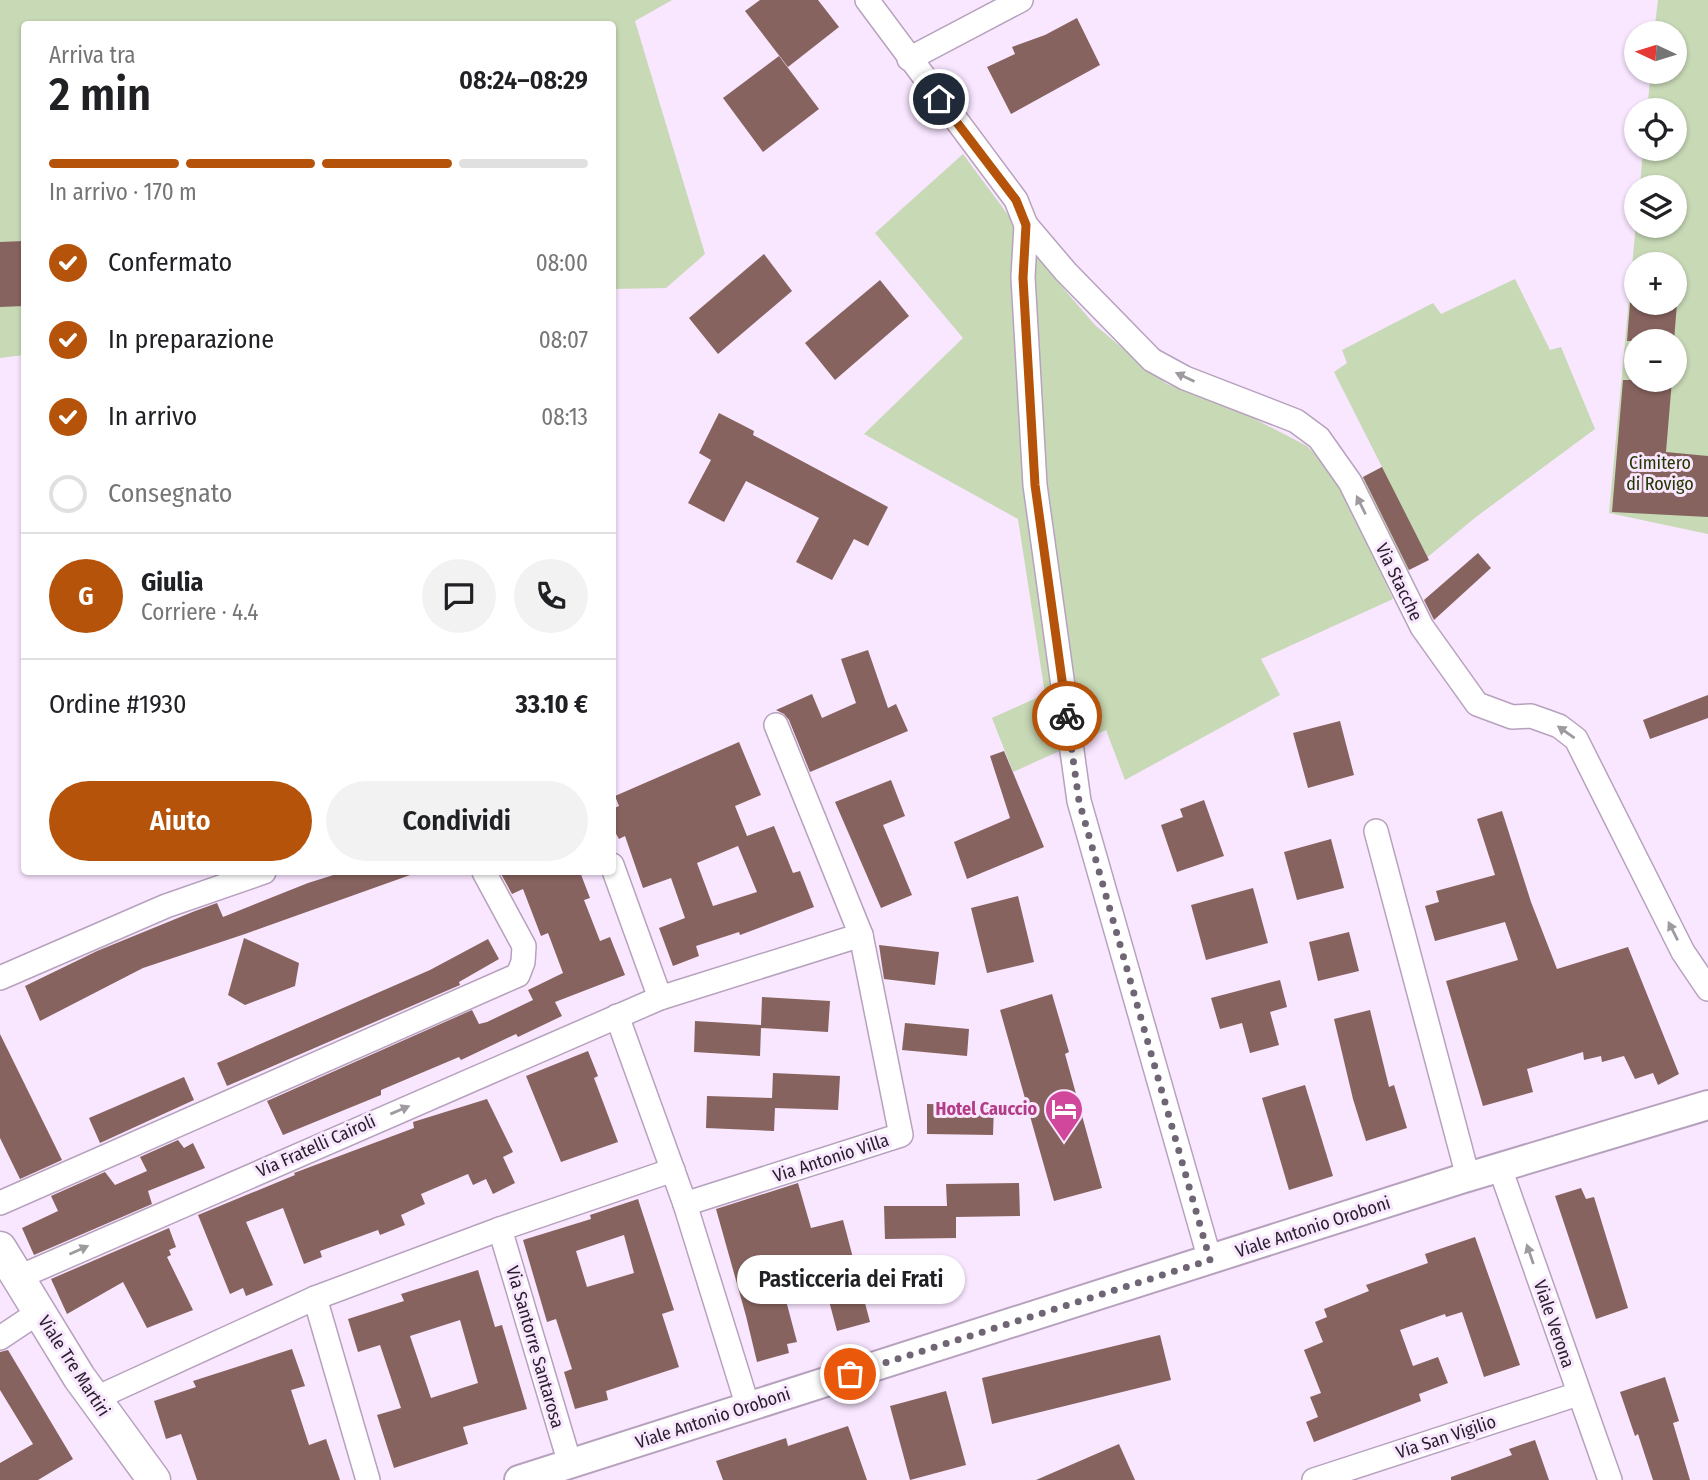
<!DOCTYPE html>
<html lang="it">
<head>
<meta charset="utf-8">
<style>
	:root { --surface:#fff; --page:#f2f2f2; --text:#202124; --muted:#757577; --line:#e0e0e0; --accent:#b45309 }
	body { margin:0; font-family:"Fira Sans Condensed",sans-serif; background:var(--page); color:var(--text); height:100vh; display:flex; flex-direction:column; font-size:26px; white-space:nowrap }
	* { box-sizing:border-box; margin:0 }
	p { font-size:23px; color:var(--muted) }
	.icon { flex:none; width:38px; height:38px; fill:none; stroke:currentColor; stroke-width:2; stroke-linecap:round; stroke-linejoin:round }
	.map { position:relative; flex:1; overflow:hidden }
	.panel { position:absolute; left:21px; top:21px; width:595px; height:854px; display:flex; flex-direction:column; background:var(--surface); border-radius:7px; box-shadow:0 2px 5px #0004 }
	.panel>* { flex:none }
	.needle { width:46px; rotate:274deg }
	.tools { position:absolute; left:1624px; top:21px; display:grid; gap:14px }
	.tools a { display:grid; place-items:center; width:63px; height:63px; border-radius:50%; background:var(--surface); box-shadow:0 2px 5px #0004; font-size:35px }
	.pin { position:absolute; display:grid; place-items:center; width:60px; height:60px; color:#fff; margin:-30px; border:4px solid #fff; border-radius:50%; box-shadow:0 2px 7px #0007 }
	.courier { position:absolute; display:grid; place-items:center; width:70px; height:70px; margin:-35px; border:5px solid #b45309; border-radius:50%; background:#fff; color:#222; box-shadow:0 2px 9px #0007 }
	.bubble { position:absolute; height:49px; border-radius:24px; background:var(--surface); box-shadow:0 2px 5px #0004; font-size:23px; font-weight:600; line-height:49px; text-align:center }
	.headline em { font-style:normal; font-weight:600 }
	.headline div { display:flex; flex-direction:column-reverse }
	.headline { display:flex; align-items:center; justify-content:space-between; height:119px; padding:0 28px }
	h1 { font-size:46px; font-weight:600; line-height:52px }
	.bar { display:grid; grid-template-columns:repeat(4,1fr); gap:10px 7px; align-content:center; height:84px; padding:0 28px }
	.bar i { height:9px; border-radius:5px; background:var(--line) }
	.bar .selected { background:var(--accent) }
	.bar p { grid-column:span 4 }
	.line { display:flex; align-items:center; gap:18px; padding:0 28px; border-top:2px solid var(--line) }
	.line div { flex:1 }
	.round { display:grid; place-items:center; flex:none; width:74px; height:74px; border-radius:37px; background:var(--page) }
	ol { padding:0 28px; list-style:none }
	li { display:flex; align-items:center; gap:21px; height:77px }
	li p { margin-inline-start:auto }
	li .icon { padding:7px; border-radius:50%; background:var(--accent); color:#fff; stroke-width:4 }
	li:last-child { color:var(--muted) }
	li i { width:38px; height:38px; border:4px solid var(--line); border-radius:50% }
	.action { display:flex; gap:14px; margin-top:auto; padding:14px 28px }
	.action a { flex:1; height:80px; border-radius:42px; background:var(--accent); color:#fff; font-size:28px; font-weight:600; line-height:80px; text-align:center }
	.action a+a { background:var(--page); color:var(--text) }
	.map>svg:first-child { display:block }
</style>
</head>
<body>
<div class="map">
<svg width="1708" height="1480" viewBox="0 0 1708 1480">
	<rect width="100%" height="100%" fill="#f9e6ff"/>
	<g fill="#c8d9b6" fill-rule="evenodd">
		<path d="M0,0H672L635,21L705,254L666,288L613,289L612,24H24V355L0,358Z"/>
		<path d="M1658,0H1708V534L1609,513L1636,224L1675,226V187H1640L1643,149H1675V110H1647L1651,72H1675V33H1654ZM1636,264H1675V303H1636ZM1636,341H1675V380H1636Z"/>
		<path d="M963,154L1057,281L1095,325L1127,352L1167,384L1249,416L1307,446L1335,475L1393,599L1261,659L1280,695L1125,780L1106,730L1013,772L992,718L1045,694L1018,519L864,434L963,338L875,233Z"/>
		<path d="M1515,279L1550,350L1561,347L1595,429L1476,517L1418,565L1402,573L1355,481L1382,467L1334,372L1347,363L1342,350L1433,303L1441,314Z"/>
	</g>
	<g fill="#87635f" fill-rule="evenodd">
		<path d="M760,0H818L839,27L788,67L745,11Z"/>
		<path d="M1077,18L1100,65L1011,114L987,67L1015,54L1012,47L1045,35Z"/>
		<path d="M779,56L819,109L763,152L723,98Z"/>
		<path d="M24,241V306L0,307V242Z"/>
		<path d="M764,254L792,291L718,354L689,318Z"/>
		<path d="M880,280L909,316L835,380L805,343Z"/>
		<path d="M1630,303H1677L1674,341H1627Z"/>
		<path d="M1623,380H1672L1666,452L1708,456V517L1612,512Z"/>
		<path d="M719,413L754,431L753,435L888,507L868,546L854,539L832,580L796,562L819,518L746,481L724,522L688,503L711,460L699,453Z"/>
		<path d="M1382,467L1429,560L1409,570L1363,477Z"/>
		<path d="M1478,553L1491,568L1434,620L1424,600Z"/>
		<path d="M868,650L888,708L896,704L908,731L810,772L789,720L784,714L776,710L812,694L822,718L856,703L841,659Z"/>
		<path d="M1708,695V718L1650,739L1643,720Z"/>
		<path d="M1340,721L1354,775L1308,788L1293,733Z"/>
		<path d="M739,742L761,795L735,806L747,836L774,826L793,873L800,871L814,907L740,935L739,932L696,946L699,956L673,966L659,928L685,918L671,878L643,888L625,836L619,839L612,827V809L619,806L615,796ZM738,846L757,892L713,906L697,863Z"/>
		<path d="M1004,751L1044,847L967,879L954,842L1010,818L990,756Z"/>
		<path d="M891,780L905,816L883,825L912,895L881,908L835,802Z"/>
		<path d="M1204,800L1224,856L1177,872L1161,825L1183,817L1180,809Z"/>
		<path d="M1502,811L1531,902L1557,969L1628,947L1679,1074L1658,1085L1653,1073L1635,1079L1624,1056L1602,1062L1601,1056L1584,1060L1583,1052L1527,1069L1533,1092L1483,1106L1446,981L1518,960L1505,922L1435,941L1425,906L1439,902L1436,891L1495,875L1477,819Z"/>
		<path d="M1331,839L1344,888L1297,900L1284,852Z"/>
		<path d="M343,872H413V874L245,934L143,968L40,1021L25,986L97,951L195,911L217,903L223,917L308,883Z"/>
		<path d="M500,872H580L590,898L584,900L600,941L610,937L625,975L555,1002L562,1016L518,1037L516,1034L461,1060L459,1057L381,1090V1095L283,1135L267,1101L472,1010L479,1024L487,1022L533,1000L528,990L563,973L548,933L541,936L523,889L512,894Z"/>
		<path d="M1253,888L1268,943L1206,960L1191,905Z"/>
		<path d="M1018,896L1034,962L987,973L971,908Z"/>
		<path d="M1349,932L1359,971L1318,981L1309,942Z"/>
		<path d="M244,938L299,963L295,986L245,1005L228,995Z"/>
		<path d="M488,939L499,959L459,982L460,985L227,1086L217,1063L430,970Z"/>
		<path d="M879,945L939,952L935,985L884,979Z"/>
		<path d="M1280,980L1287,1007L1270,1012L1279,1045L1250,1053L1242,1023L1220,1029L1211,998Z"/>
		<path d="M1052,994L1069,1052L1065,1054L1102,1188L1054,1201L1000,1010Z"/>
		<path d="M762,997L830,1001L828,1032L761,1028L760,1056L694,1052L695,1021L761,1025Z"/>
		<path d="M1370,1010L1389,1087L1394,1085L1407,1128L1366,1141L1353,1099L1334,1019Z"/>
		<path d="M905,1023L969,1029L967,1056L902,1050Z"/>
		<path d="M0,1034L62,1160L20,1179L0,1138Z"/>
		<path d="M588,1051L598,1076L594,1078L618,1142L561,1162L526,1076Z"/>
		<path d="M773,1073L840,1076L838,1110L775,1108L774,1131L706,1128L707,1096L772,1098Z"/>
		<path d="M184,1077L194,1100L100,1143L89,1118Z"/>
		<path d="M1305,1085L1333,1176L1289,1190L1262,1098Z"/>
		<path d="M487,1099L513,1152L503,1157L515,1183L493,1194L486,1179L473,1185L468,1174L421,1194L425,1204L401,1215L405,1225L380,1235L378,1230L320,1251L322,1257L304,1264L283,1208L246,1222L273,1285L246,1296L243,1288L230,1294L198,1215L295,1175L294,1173L414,1128L413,1122Z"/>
		<path d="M927,1104L994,1105L993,1135L927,1134Z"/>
		<path d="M178,1140L184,1148L193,1143L205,1168L148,1191L152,1204L34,1255L22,1228L58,1211L51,1196L105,1172L115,1185L147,1171L140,1157Z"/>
		<path d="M798,1183L811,1228L843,1220L870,1322L837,1331L819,1263L779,1274L797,1342L787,1344L789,1353L757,1362L746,1316L716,1209Z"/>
		<path d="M1019,1183L1020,1216L956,1217V1238L885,1239L884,1206H947L946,1184Z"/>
		<path d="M1581,1188L1586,1199L1594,1197L1628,1308L1596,1319L1555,1196Z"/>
		<path d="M638,1199L674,1310L662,1314L679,1367L606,1391L608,1400L575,1409L564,1372L572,1369L556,1319L547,1322L523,1240L591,1219L590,1215ZM624,1235L634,1273L587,1287L576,1251Z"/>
		<path d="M169,1228L176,1247L169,1250L171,1255L167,1257L193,1310L147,1328L123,1282L67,1314L51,1279Z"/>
		<path d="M1475,1237L1520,1365L1484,1377L1462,1312L1446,1317L1445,1314L1400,1330L1413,1366L1438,1357L1448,1383L1419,1394L1421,1401L1314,1442L1306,1422L1318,1417L1310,1397L1321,1393L1304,1350L1323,1342L1315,1322L1327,1317L1324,1309L1369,1291L1366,1285L1428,1263L1425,1254Z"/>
		<path d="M478,1270L495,1327L502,1325L527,1409L463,1427L468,1444L394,1468L377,1415L401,1408L380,1345L358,1352L348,1319L404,1301L401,1294ZM460,1320L478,1383L431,1398L410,1336Z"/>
		<path d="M1160,1335L1171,1380L992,1424L982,1378Z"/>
		<path d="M292,1349L305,1386L291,1390L309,1445L326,1439L340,1480H197L181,1434L166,1439L154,1401L196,1387L193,1381Z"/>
		<path d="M8,1350L73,1459L38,1480H0V1463L33,1444L0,1390V1352Z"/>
		<path d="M1665,1377L1679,1421L1673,1423L1690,1480H1653L1638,1434L1635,1436L1620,1392Z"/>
		<path d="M946,1391L966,1465L910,1480L890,1406Z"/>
		<path d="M848,1426L867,1480H723L716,1461L786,1438L788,1446Z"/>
		<path d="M1535,1440L1549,1480H1451V1477L1512,1455L1509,1449Z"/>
		<path d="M1119,1444L1135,1480H1036Z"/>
	</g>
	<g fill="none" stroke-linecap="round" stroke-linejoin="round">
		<defs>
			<g id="minor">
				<path d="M867,0L1016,200L1026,225L1066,272L1152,360L1185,378L1296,421L1319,438L1350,482L1422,627L1477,704L1512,717L1531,716L1559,726L1576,739L1683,952L1708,989"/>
				<path d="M909,59L1021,0"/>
				<path d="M1026,225L1023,277L1035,485L1079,801L1210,1260"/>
				<path d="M1376,831L1468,1177"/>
				<path d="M612,865L660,998"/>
				<path d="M0,978L166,906L264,872"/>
				<path d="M617,1016L685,1204L748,1407"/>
				<path d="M1500,1168L1610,1480"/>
				<path d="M0,1203L518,975L523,962L524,946L484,872"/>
				<path d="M685,1204L901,1135L861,935"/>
				<path d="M500,1229L570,1464"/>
				<path d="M17,1278L660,998L861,935L776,725"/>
				<path d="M315,1298L368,1480"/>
				<path d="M0,1338L39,1312"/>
				<path d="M94,1399L315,1298L500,1229L673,1170"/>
				<path d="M1314,1480L1578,1394"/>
			</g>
			<path id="tertiary" d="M519,1480L1461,1179L1708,1105"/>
			<path id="secondary" d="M0,1248L79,1377L154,1480"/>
		</defs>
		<use href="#minor" stroke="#b7a2be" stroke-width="26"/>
		<use href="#tertiary" stroke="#b7a2be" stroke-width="32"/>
		<use href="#secondary" stroke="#b7a2be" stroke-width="35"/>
		<use href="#minor" stroke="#fff" stroke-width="23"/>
		<use href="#tertiary" stroke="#fff" stroke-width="28"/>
		<use href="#secondary" stroke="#fff" stroke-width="32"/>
	</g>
	<defs><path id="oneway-solid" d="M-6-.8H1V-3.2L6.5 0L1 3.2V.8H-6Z" transform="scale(1.75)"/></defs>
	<g fill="#9e9a9f">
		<use href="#oneway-solid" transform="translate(1185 377) rotate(-155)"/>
		<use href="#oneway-solid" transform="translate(1361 505) rotate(-116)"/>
		<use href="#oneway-solid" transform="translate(1566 732) rotate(-145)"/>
		<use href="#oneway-solid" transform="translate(1673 931) rotate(-117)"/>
		<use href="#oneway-solid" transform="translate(400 1110) rotate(-23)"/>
		<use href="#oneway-solid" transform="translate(79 1250) rotate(-24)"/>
		<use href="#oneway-solid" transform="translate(1530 1254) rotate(-109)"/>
	</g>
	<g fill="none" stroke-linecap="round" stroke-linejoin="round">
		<path stroke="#706575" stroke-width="7" stroke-dasharray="0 12.6" d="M850,1374L1210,1260L1079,801L1067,716"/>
		<path stroke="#b45309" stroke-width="9" d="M939,99L1016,200L1026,225L1023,278L1035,485L1067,716"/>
	</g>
	<defs>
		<symbol id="hotel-pin" viewBox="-11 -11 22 30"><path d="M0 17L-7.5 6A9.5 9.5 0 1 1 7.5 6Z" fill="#d1479c" stroke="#f9e6ff"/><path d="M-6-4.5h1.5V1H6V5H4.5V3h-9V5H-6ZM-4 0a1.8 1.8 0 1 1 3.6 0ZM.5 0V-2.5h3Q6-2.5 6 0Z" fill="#fff"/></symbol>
	</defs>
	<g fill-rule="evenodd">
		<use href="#hotel-pin" x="1042" y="1087" width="44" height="60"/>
	</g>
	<g text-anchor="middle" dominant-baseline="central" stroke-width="6" stroke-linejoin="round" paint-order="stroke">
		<g font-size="18" fill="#233800" stroke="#f9e6ff">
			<text x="1660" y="463">Cimitero<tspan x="1660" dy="21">di Rovigo</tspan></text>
		</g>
		<g font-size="18" fill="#271f2a" stroke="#f9e6ff">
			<text transform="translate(1399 582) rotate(64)">Via Stacche</text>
			<text transform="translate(316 1146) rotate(-24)">Via Fratelli Cairoli</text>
			<text transform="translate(831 1158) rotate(-18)">Via Antonio Villa</text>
			<text transform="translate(1313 1227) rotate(-18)">Viale Antonio Oroboni</text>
			<text transform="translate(1554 1324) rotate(71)">Viale Verona</text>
			<text transform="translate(535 1347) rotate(74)">Via Santorre Santarosa</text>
			<text transform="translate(74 1366) rotate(57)">Viale Tre Martiri</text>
			<text transform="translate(713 1418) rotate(-18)">Viale Antonio Oroboni</text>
			<text transform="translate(1446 1437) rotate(-18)">Via San Vigilio</text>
		</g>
		<g font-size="18" font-weight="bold" fill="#b23c85" stroke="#f9e6ff" text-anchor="end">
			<text x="1037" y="1109">Hotel Cauccio</text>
		</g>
	</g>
</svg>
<div class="tools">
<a><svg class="needle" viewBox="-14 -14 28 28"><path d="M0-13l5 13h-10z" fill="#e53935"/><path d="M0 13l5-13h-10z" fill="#757577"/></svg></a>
<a><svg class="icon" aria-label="locate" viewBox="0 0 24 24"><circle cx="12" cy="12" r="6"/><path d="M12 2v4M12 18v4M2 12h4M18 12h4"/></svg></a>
<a><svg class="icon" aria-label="layers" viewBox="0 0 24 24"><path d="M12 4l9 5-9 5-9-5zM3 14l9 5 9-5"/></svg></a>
<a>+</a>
<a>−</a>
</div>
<div class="pin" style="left:850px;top:1374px;background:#ea580c"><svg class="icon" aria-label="bag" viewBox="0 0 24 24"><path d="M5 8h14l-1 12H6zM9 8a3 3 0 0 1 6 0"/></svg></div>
<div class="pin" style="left:939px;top:99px;background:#1f2937"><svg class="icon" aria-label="home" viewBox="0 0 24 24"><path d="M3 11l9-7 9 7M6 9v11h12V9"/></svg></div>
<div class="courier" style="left:1067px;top:716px"><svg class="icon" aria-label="bike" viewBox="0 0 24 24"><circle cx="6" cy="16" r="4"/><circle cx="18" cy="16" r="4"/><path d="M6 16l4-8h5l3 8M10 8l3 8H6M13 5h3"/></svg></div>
<div class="bubble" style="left:737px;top:1255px;width:228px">Pasticceria dei Frati</div>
<section class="panel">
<div class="headline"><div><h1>2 min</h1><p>Arriva tra</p></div><em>08:24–08:29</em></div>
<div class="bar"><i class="selected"></i><i class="selected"></i><i class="selected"></i><i></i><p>In arrivo · 170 m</p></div>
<ol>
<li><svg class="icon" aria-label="check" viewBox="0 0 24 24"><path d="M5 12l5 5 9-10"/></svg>Confermato<p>08:00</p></li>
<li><svg class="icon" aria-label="check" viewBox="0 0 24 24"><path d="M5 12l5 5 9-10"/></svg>In preparazione<p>08:07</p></li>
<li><svg class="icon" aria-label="check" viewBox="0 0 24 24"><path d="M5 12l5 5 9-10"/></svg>In arrivo<p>08:13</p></li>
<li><i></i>Consegnato</li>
</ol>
<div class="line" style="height:126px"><b class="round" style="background:var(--accent);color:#fff">G</b><div><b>Giulia</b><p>Corriere · 4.4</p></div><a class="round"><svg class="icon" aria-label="chat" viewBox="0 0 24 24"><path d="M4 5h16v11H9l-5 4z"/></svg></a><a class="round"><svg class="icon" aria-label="phone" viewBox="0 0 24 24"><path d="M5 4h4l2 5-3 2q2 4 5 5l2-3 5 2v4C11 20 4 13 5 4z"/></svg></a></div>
<div class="line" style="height:91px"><div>Ordine #1930</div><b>33.10 €</b></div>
<div class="action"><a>Aiuto</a><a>Condividi</a></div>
</section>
</div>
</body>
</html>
